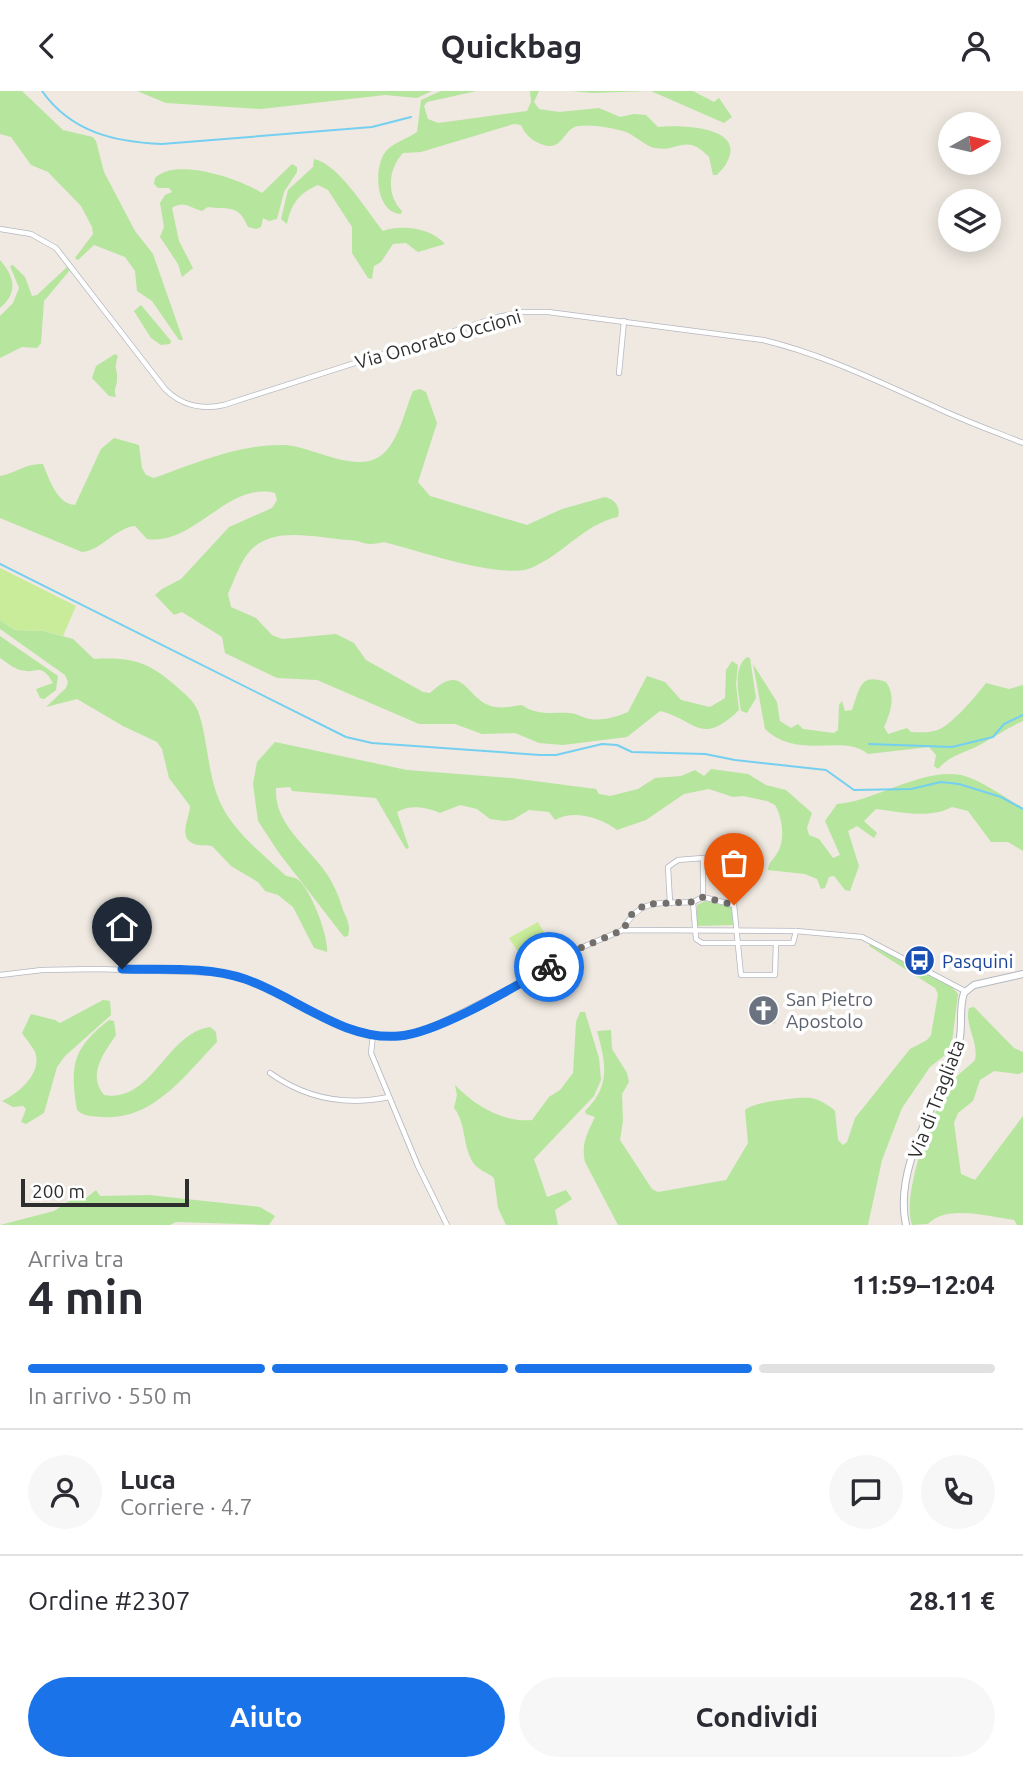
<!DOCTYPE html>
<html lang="it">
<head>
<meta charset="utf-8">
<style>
	:root { --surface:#fff; --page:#f7f7f7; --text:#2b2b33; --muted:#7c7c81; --line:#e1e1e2; --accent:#1a73e8 }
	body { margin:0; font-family:Ubuntu,sans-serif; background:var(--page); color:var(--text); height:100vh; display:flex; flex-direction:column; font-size:26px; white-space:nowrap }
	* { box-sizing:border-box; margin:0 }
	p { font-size:23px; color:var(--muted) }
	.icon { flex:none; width:38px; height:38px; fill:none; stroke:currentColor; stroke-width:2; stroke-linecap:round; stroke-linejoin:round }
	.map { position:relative; height:1134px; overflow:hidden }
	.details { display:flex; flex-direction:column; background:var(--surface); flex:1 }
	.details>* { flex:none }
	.needle { width:46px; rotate:82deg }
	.buttons { position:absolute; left:938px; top:21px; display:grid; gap:14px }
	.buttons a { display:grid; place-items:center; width:63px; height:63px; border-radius:50%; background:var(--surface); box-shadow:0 4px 18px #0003; font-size:35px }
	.scale { position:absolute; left:21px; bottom:18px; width:168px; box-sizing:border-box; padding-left:7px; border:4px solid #2e2e2e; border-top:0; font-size:19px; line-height:24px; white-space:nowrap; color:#2e2e2e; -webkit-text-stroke:5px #fff; paint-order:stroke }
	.pin { position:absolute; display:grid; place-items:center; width:60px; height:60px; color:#fff; margin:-72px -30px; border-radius:50% 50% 50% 0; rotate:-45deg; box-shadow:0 0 7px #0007 }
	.pin .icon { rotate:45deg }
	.courier { position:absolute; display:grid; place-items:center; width:70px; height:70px; margin:-35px; border:5px solid #1a73e8; border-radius:50%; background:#fff; color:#222; box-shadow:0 2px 9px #0007 }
	.summary em { font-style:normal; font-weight:700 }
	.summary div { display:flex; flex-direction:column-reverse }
	.summary { display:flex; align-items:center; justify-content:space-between; height:119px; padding:0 28px }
	h1 { font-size:46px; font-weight:700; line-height:52px }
	.bar { display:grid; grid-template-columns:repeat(4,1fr); gap:10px 7px; align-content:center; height:84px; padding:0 28px }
	.bar i { height:9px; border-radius:5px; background:var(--line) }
	.bar .selected { background:var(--accent) }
	.bar p { grid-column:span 4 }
	.line { display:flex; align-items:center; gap:18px; padding:0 28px; border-top:2px solid var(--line) }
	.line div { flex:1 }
	.round { display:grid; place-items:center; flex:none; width:74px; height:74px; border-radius:37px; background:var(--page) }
	.button { display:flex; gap:14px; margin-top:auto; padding:14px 28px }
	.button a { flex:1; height:80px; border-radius:42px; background:var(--accent); color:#fff; font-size:28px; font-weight:700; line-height:80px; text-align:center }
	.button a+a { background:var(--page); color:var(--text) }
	header { display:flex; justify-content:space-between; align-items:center; height:91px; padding:0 28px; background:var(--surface); font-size:32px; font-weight:700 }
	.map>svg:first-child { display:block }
</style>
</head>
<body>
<header><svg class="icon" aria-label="back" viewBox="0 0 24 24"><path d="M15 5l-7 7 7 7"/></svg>Quickbag<svg class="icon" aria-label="person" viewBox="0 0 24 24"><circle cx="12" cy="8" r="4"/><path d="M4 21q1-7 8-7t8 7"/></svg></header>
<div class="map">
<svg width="1023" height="1134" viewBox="0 0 1023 1134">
	<rect width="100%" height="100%" fill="#efe9e1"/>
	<g fill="#b6e59e">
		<path d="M0,0H22L63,39L93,46L96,50L104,81L135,140L153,163L183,249H179L152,210L137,200L135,180L125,166L94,154L78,169L75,167L93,143L92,136L81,115L48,81L31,74L11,46L0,43Z"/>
		<path d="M137,0H432L417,7L385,4L261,18L166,12Z"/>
		<path d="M441,0H477L427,11L424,15L428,28L438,32L527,20L531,11L530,0H539L534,11L539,18L559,21L599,17L620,26L634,23L646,24L658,36C676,34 747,34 727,71C725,76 720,80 717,84H713L709,66C686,41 677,62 655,57C645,55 636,45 626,41C614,37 592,33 578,35C565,37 563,56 549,55C537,54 525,45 521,34L514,33L421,61L403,62C388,78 386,104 402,120L401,123C375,122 372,73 388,58C396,51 408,47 417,41L421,9Z"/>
		<path d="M571,0H693L714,11L719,7L732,26L724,32L651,0L592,2Z"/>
		<path d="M314,68C339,73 368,122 383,140C401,133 432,137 445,153L418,161L406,152L393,153L381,171L374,175L372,188L368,187L352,162V136L328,99L318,94C299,102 291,113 287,133L281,128L288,99L313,76Z"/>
		<path d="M292,73L297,76V81L284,101L277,128L269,130L263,127L261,136L256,138L248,136C238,113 230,119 208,116L202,120C190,117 184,109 172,117L179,150L193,177L182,186L178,173L160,146L164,136L160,112L165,104L172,101L169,97H158L154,93L155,87C176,66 240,88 262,102Z"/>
		<path d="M0,169C14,185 19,201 0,217Z"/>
		<path d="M13,174L25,186L32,205L37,204L67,176L70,179L44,210L41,252L37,257L22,256L0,267V225L13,212L19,197L10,175Z"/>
		<path d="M141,214L171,250L170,253L161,254L151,247L134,220Z"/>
		<path d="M115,263L118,265C113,281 118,276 117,288C117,296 113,297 116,306L109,305L92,287L96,275Z"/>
		<path d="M420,298L426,301L437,332L418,391L430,405L527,434L562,418L605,406C614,408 621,415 618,426C584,433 563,464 531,477C502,489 416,459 384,451C363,456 366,450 348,449C317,447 273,434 250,460C240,471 234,490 228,503L231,516L256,527L272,544L282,548L336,543L354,552L366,569L423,601L430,602C460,574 463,598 484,612C496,619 509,616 522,614C536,625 553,621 569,622C577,622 583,627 590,628C603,630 616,626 628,621L647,585L665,591L681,609L710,616L725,607L726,579L732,570L738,574L736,593L739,619C701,656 696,629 660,620L627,646L563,654L539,652L515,642L482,643L455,633H419L317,589L277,587L225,562L222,546L182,521L174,524L155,504L162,498L181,488L229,436L272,417L277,409L275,402C228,390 194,455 147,448L135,435C115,437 102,459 82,461L0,427V385C16,382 26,372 43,373C49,388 57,413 75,414L101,358L114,347L139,354L142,377L146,384L154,387C196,372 239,353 284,354C311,355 353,382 379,366C398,354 405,319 413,300Z"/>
		<path d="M0,529L15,539L44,540L73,548L94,568C132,566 149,571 177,596C185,603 194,610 198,620C208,648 207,680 219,709C232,740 262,762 286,785C288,785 295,787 297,788C310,796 329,846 327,861L314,857L293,816L278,804L265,800L258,791L231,775L212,755C207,754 199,755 194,753C177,746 190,727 190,715L169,687L162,658L157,651L123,635L77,608L46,616L66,597L68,591L65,584L0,538Z"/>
		<path d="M0,545L58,585L56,599L44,608L40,607L36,598L53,592C40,570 38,584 20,579C13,577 6,571 0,567Z"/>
		<path d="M747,566L750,567L756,607L747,622L741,620C739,604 732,577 747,566Z"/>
		<path d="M753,573L777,611L780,630L791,637L798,633L803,638L834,642L838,639L839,614L842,610L845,620L852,619C860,597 860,582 886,591C896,605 891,621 884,636L888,643L907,637L911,641C919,641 927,642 934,640C949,638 976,605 986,592L1009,598L1023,594V630C1007,637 993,647 978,655C963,662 949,665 938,678L934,675L936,664L929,656L868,663C843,642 799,670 765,638Z"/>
		<path d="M275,651L407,679L511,687L596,698L599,703L610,705L638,698L655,687L681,685L695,679L704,685L711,678L748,683L766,694L786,699L812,722L807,737L809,744L819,748L833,767L840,764L825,730L837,713C876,710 921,677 961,684C977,687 1008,708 1023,717V760L1008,751H991L968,720L952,716C929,728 901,721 876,718L864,730L877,742L874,747L857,735L848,740L859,775L850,800L845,799L834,785L829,786L825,797L821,798L817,788L805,783L768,779C769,770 775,767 779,759C785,747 782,725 775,714L767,710L743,705L733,706L709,698L684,703L646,729L617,739C602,727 573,718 555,729L549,721L529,719L512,729L505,730L490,728L477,718L460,714L440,722C428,716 409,713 397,721L409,757L406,758L376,707L292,700L290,696L276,697C274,732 305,753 324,779C333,791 339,805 343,819C347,828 351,835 348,845L344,846L279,762L258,730L253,693L257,671Z"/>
		<path d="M705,810L731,816L734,834L697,835V814Z"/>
		<path d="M870,853L952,896L958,903L952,951L945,964L930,976L902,1017L882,1069L868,1134H618L585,1071C581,1052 587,1043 595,1026L586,1023L585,1020C611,995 606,972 597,940L611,939L612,958L627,982L629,991L622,1003L623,1030L620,1049L652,1098L658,1101L726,1089L748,1052L745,1019C752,1011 798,1006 811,1007C819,1008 830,1015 835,1020L838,1049L843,1054L847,1051L855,1027L910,958L927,949L931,944L938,903L935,897L869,855Z"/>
		<path d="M103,909L110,910L111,924L65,965L57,976L44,1022L26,1033L21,1031L26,1018L23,1015L13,1016L2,1010C18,1003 43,982 35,961C32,955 26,948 22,942L31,923L55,929L60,932Z"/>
		<path d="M974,916L1014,957L1023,961V981L1019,983L994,980L980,989L973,1010L958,1022L954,1032L961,1083L975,1089L1023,1025V1134H1017L1014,1129C989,1126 947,1113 928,1133L912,1134C901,1105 933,1015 952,991C958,983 968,976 975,969C979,951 964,933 969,917Z"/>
		<path d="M580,921H585L599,967L601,989L594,1005L534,1068L547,1106L566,1099L572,1108L555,1119L558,1134H506L498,1117L494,1087C489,1082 480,1080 475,1074C462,1058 467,1033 454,1017L457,1004L455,994C474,1014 503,1032 532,1029L549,1006L560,999L573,982L576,931Z"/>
		<path d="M109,929L114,930L116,944C104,962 87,983 104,1004C153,1012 166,942 210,936L216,941L217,951C185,984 153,1030 102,1026C92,1025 85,1026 77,1019C70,974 72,958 109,929Z"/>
		<path d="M96,1099L100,1105L149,1104L260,1116L275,1125L269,1134L176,1131L170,1134H0L54,1120L72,1108L86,1107Z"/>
	</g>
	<g fill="#c9ec9a">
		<path d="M0,477L76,515L63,545L44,540L15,539L0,529Z"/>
		<path d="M538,831L546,845L518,861L509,847Z"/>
	</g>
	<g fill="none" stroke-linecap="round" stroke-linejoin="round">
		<g stroke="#75cff0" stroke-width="2">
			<path d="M42,0C71,41 114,51 162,53L372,36L411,26"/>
			<path d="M0,473L346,646L372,652L540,664H556L602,653L617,654L632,661L705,663L735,669L826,679L854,699L911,698L941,691L959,693L1001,706L1023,718"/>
			<path d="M869,653L952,656L993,646L1004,633L1023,624"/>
		</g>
	</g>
	<path fill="#cbc7bf" d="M760,903L779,923L775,932L766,935L748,915Z"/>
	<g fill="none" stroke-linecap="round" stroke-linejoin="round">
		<defs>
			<g id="minor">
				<path d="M0,138L31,143L56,157L165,298C182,315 201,319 224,314L498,226L522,221H548L763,249C822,263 877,290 933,315C962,329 993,340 1023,352"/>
				<path d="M619,282L624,230"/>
				<path d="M693,811L703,806L734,814L741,884H775L776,852"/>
				<path d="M670,812L668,776L678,769L703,767V806"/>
				<path d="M623,838C641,806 660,813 693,811L696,848L702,852H793L796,840"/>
				<path d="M0,884L42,879L97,878L220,882L256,892L347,936L378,945H395L419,941L440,932L528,888L578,858L623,839L796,840L862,846L965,900"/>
				<path d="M373,944L371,962L418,1075L447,1134"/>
				<path d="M270,982C305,1007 346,1015 389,1006"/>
			</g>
			<path id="tertiary" d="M906,1134C893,1075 939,1010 958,955C964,938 958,919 964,902L974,894L1023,883"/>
		</defs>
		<use href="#minor" stroke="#b4b7c1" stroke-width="6"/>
		<use href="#tertiary" stroke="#b4b7c1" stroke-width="8"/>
		<use href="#minor" stroke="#fff" stroke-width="4.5"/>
		<use href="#tertiary" stroke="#fff" stroke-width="6"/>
	</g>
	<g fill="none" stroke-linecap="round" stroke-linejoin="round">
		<path stroke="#726f6d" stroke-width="7" stroke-dasharray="0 12.6" d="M549,876L578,858L623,839L631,824L646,813L693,811L703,806L734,814"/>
		<path stroke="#1a73e8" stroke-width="9" d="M122,878C162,879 206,875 245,888C295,905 343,950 399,945C438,942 514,896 549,876"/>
	</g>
	<defs>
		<symbol id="bus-disc" viewBox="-11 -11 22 22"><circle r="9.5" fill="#1a4fb4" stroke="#fff"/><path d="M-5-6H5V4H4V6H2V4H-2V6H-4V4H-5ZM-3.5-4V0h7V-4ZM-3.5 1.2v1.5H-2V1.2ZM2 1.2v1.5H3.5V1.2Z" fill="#fff"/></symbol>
		<symbol id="church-disc" viewBox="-11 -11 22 22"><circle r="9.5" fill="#6b7280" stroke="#fff"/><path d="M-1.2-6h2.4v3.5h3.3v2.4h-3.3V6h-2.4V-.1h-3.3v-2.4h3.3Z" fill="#fff"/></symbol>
	</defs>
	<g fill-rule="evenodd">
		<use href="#bus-disc" x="902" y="852" width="35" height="35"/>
		<use href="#church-disc" x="746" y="902" width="35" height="35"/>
	</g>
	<g text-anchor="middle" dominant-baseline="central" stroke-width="7" stroke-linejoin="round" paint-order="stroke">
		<g font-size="19" fill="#2e2e2e" stroke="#fff">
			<text transform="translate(438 248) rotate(-16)">Via Onorato Occioni</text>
			<text transform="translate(936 1008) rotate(-69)">Via di Tragliata</text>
		</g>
		<g font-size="19" fill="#164399" stroke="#fff" text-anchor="start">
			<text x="942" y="870">Pasquini</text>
		</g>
		<g font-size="19" fill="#5b616d" stroke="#fff" text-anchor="start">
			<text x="786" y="908">San Pietro<tspan x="786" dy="22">Apostolo</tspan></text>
		</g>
	</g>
</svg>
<div class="buttons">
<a><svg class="needle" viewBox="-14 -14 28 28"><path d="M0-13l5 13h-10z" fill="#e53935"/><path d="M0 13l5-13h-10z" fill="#7c7c81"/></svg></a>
<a><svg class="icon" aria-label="layers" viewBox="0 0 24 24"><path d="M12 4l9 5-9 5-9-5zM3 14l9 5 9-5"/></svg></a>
</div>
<div class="scale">200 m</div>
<div class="pin" style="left:734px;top:814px;background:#ea580c"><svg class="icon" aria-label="bag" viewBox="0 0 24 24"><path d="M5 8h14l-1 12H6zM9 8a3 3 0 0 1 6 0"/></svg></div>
<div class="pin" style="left:122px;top:878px;background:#1f2937"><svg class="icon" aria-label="home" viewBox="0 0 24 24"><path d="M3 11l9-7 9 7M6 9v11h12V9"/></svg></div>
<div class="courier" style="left:549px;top:876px"><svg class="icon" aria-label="bike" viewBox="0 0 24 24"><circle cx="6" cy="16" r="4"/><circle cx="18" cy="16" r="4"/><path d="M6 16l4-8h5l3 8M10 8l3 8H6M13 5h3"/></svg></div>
</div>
<section class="details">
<div class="summary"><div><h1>4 min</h1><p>Arriva tra</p></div><em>11:59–12:04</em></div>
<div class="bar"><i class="selected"></i><i class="selected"></i><i class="selected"></i><i></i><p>In arrivo · 550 m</p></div>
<div class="line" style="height:126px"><a class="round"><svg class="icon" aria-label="person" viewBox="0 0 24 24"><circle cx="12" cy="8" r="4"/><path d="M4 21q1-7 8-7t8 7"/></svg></a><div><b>Luca</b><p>Corriere · 4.7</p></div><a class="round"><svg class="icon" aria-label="chat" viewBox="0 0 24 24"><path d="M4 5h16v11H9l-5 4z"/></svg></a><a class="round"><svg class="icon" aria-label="phone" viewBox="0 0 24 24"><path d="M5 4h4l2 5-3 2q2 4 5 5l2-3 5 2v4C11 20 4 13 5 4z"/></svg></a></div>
<div class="line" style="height:91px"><div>Ordine #2307</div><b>28.11 €</b></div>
<div class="button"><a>Aiuto</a><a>Condividi</a></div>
</section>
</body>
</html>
